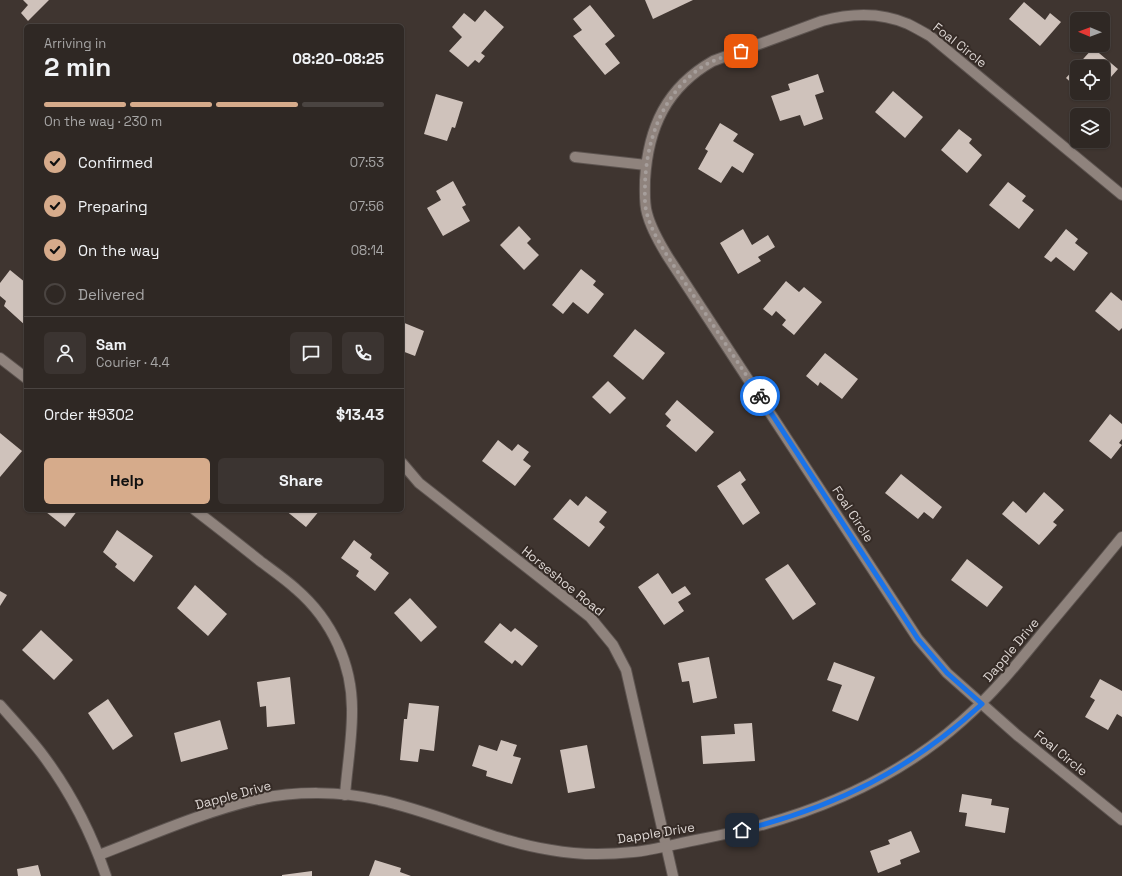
<!DOCTYPE html>
<html lang="en">
<head>
<meta charset="utf-8">
<style>
	:root { --surface:#2f2824; --page:#3b3431; --text:#f1f3f6; --muted:#a7a6a6; --line:#4a4441; --accent:#d6ab8b }
	body { margin:0; font-family:"Space Grotesk",sans-serif; background:var(--page); color:var(--text); height:100vh; display:flex; flex-direction:column; font-size:15px; white-space:nowrap }
	* { box-sizing:border-box; margin:0 }
	p { font-size:13px; color:var(--muted) }
	.icon { flex:none; width:22px; height:22px; fill:none; stroke:currentColor; stroke-width:2; stroke-linecap:round; stroke-linejoin:round }
	.map { position:relative; flex:1; overflow:hidden }
	.sheet { position:absolute; left:24px; top:24px; width:380px; height:488px; display:flex; flex-direction:column; background:var(--surface); border-radius:6px; box-shadow:0 1px 3px #0004,0 0 0 1px var(--line) }
	.sheet>* { flex:none }
	.needle { width:26px; rotate:271deg }
	.controls { position:absolute; left:1070px; top:12px; display:grid; gap:8px }
	.controls a { display:grid; place-items:center; width:40px; height:40px; border-radius:6px; background:var(--surface); box-shadow:0 1px 3px #0004,0 0 0 1px var(--line); font-size:20px }
	.pin { position:absolute; display:grid; place-items:center; width:34px; height:34px; color:#fff; margin:-17px; border-radius:8px; box-shadow:0 2px 6px #0006 }
	.courier { position:absolute; display:grid; place-items:center; width:40px; height:40px; margin:-20px; border:3px solid #1a73e8; border-radius:50%; background:#fff; color:#222; box-shadow:0 1px 5px #0007 }
	.overview em { font-style:normal; font-weight:700 }
	.overview div { display:flex; flex-direction:column-reverse }
	.overview { display:flex; align-items:center; justify-content:space-between; height:68px; padding:0 20px }
	h1 { font-size:26px; font-weight:700; line-height:30px }
	.bar { display:grid; grid-template-columns:repeat(4,1fr); gap:6px 4px; align-content:center; height:48px; padding:0 20px }
	.bar i { height:5px; border-radius:3px; background:var(--line) }
	.bar .active { background:var(--accent) }
	.bar p { grid-column:span 4 }
	.line { display:flex; align-items:center; gap:10px; padding:0 20px; border-top:1px solid var(--line) }
	.line div { flex:1 }
	.round { display:grid; place-items:center; flex:none; width:42px; height:42px; border-radius:6px; background:var(--page) }
	ol { padding:0 20px; list-style:none }
	li { display:flex; align-items:center; gap:12px; height:44px }
	li p { margin-inline-start:auto }
	li .icon { padding:4px; border-radius:50%; background:var(--accent); color:#111; stroke-width:4 }
	li:last-child { color:var(--muted) }
	li i { width:22px; height:22px; border:2px solid var(--line); border-radius:50% }
	.action { display:flex; gap:8px; margin-top:auto; padding:8px 20px }
	.action a { flex:1; height:46px; border-radius:6px; background:var(--accent); color:#111; font-size:16px; font-weight:700; line-height:46px; text-align:center }
	.action a+a { background:var(--page); color:var(--text) }
	.map>svg:first-child { display:block }
</style>
</head>
<body>
<div class="map">
<svg width="1122" height="876" viewBox="0 0 1122 876">
	<rect width="100%" height="100%" fill="#3f3530"/>
	<g fill="#cfc2bb">
		<path d="M23,0H49L28,21L21,13L28,5Z"/>
		<path d="M645,0H693L653,19Z"/>
		<path d="M1024,2L1045,20L1050,13L1061,22L1040,46L1009,19Z"/>
		<path d="M590,5L615,36L605,44L620,63L605,75L573,36L582,30L573,19Z"/>
		<path d="M485,10L504,27L481,53L485,56L479,63L475,60L468,67L449,51L462,37L452,27L464,13L475,22Z"/>
		<path d="M1093,48L1118,69L1103,86V67H1077V88L1066,78Z"/>
		<path d="M818,74L824,92L815,95L823,119L804,126L800,115L780,121L771,96L790,90L788,84Z"/>
		<path d="M893,91L923,117L905,138L875,112Z"/>
		<path d="M436,94L463,102L455,128L452,127L447,141L424,134Z"/>
		<path d="M720,123L738,134L733,141L754,154L743,173L732,166L721,183L698,169L708,151L705,149Z"/>
		<path d="M959,129L972,139L969,143L982,155L967,173L941,150Z"/>
		<path d="M453,181L466,205L462,207L470,221L443,236L427,208L441,200L436,191Z"/>
		<path d="M1008,182L1026,196L1022,201L1034,210L1019,229L989,205Z"/>
		<path d="M519,226L531,239L527,243L539,255L524,270L500,245Z"/>
		<path d="M743,229L752,245L768,235L775,247L758,257L761,261L738,274L720,243Z"/>
		<path d="M1066,229L1078,239L1075,243L1088,253L1074,271L1056,257L1051,262L1044,257Z"/>
		<path d="M581,269L596,281L593,285L604,294L588,314L573,302L563,314L552,305Z"/>
		<path d="M10,270L26,283V326L4,306L6,301L0,296V283Z"/>
		<path d="M786,281L799,292L804,287L822,302L794,335L782,325L786,320L776,311L772,316L763,309Z"/>
		<path d="M1111,292L1122,301V328L1119,331L1095,311Z"/>
		<path d="M402,322L424,331L415,356L402,351Z"/>
		<path d="M635,329L665,353L643,380L613,356Z"/>
		<path d="M825,353L858,379L842,399L820,382L818,386L806,376Z"/>
		<path d="M608,381L626,398L610,414L592,397Z"/>
		<path d="M677,400L714,432L696,452L666,426L671,420L665,414Z"/>
		<path d="M1110,414L1122,424V439L1119,443L1122,445L1111,459L1089,441Z"/>
		<path d="M0,433L22,451L0,477Z"/>
		<path d="M498,440L512,451L518,444L529,452L523,460L531,466L515,486L482,461Z"/>
		<path d="M740,471L746,480L741,484L760,513L743,525L717,486Z"/>
		<path d="M901,474L942,507L933,519L924,512L918,519L885,493Z"/>
		<path d="M1044,492L1064,510L1053,522L1057,525L1039,545L1002,514L1013,501L1026,513Z"/>
		<path d="M586,496L607,512L599,522L605,527L589,547L553,519L570,499L578,506Z"/>
		<path d="M47,510H78L65,527L46,512Z"/>
		<path d="M285,510H320L306,527Z"/>
		<path d="M117,530L153,556L134,582L115,567L117,564L103,552Z"/>
		<path d="M354,540L372,554L370,558L389,573L375,591L356,576L359,571L341,558Z"/>
		<path d="M967,559L1003,587L987,607L951,580Z"/>
		<path d="M788,564L816,604L793,620L765,579Z"/>
		<path d="M658,573L672,594L685,586L691,594L678,602L684,611L664,625L638,587Z"/>
		<path d="M195,585L227,614L208,636L177,608Z"/>
		<path d="M0,591L7,595L0,606Z"/>
		<path d="M410,598L437,627L421,642L394,613Z"/>
		<path d="M500,623L511,632L515,628L538,646L522,666L515,660L512,664L484,642Z"/>
		<path d="M41,630L73,660L54,680L22,650Z"/>
		<path d="M709,657L717,698L693,703L689,681L682,682L678,663Z"/>
		<path d="M834,662L875,677L858,721L832,711L842,685L827,680Z"/>
		<path d="M290,677L295,724L267,727L266,706L260,707L257,682Z"/>
		<path d="M1100,679L1122,691V717L1117,714L1108,730L1085,717L1095,700L1090,697Z"/>
		<path d="M108,699L133,736L113,750L88,713Z"/>
		<path d="M409,703L439,706L434,751L420,749L418,762L400,760L404,719H407Z"/>
		<path d="M220,720L228,749L181,762L174,733Z"/>
		<path d="M752,723L755,761L703,764L701,736L735,734L734,724Z"/>
		<path d="M501,740L517,745L513,756L521,758L512,784L486,776L487,771L472,766L479,745L497,751Z"/>
		<path d="M587,745L595,788L568,793L560,750Z"/>
		<path d="M962,794L992,799L991,805L1009,808L1005,833L965,826L967,813L959,812Z"/>
		<path d="M911,831L920,852L900,860L901,864L878,873L870,851L890,844L888,840Z"/>
		<path d="M375,860L401,868L400,872L411,876H369Z"/>
		<path d="M38,865L41,876H18L17,869Z"/>
		<path d="M312,871V876H282V875Z"/>
	</g>
	<g fill="none" stroke-linecap="round" stroke-linejoin="round">
		<defs>
			<g id="minor">
				<path d="M575,157L646,165"/>
				<path d="M1122,195L930,36C923,32 916,28 908,24C881,12 851,13 822,21L713,61C667,87 648,127 645,180C645,191 644,203 647,213C651,229 660,244 668,257L918,639L947,673L1017,735L1122,820"/>
				<path d="M0,358L26,378"/>
				<path d="M402,463L419,483L590,617L613,645L626,670L673,876"/>
				<path d="M195,510C217,527 239,544 260,561C272,570 285,579 296,589C332,620 353,665 352,713C352,740 347,768 345,795"/>
				<path d="M0,705C14,721 29,737 42,754C70,791 91,832 106,876"/>
				<path d="M99,855C151,835 203,812 258,799C296,791 340,791 379,800C437,812 492,841 551,850C578,855 606,855 633,852C655,850 678,843 701,839C797,821 888,787 962,721C993,694 1018,663 1044,631C1070,600 1096,569 1122,537"/>
			</g>
		</defs>
		<use href="#minor" stroke="#5d5450" stroke-width="12"/>
		<use href="#minor" stroke="#8f837d" stroke-width="10"/>
	</g>
	<g fill="none" stroke-linecap="round" stroke-linejoin="round">
		<path stroke="#a69e9b" stroke-width="4" stroke-dasharray="0 7.2" d="M741,51C727,56 711,60 699,69C662,96 647,139 645,183C645,193 644,204 647,214C651,229 660,244 668,257L760,396"/>
		<path stroke="#1a73e8" stroke-width="5" d="M742,830C836,807 910,770 982,704L947,673L918,639L760,396"/>
	</g>
	<g text-anchor="middle" dominant-baseline="central" stroke-width="4" stroke-linejoin="round" paint-order="stroke">
		<g font-size="13" fill="#ded7d4" stroke="#352b26">
			<text transform="translate(960 45) rotate(38)">Foal Circle</text>
			<text transform="translate(853 514) rotate(57)">Foal Circle</text>
			<text transform="translate(563 581) rotate(39)">Horseshoe Road</text>
			<text transform="translate(1011 650) rotate(-50)">Dapple Drive</text>
			<text transform="translate(1061 753) rotate(39)">Foal Circle</text>
			<text transform="translate(233 795) rotate(-15)">Dapple Drive</text>
			<text transform="translate(656 833) rotate(-9)">Dapple Drive</text>
		</g>
	</g>
</svg>
<div class="controls">
<a><svg class="needle" viewBox="-14 -14 28 28"><path d="M0-13l5 13h-10z" fill="#e53935"/><path d="M0 13l5-13h-10z" fill="#a7a6a6"/></svg></a>
<a><svg class="icon" aria-label="locate" viewBox="0 0 24 24"><circle cx="12" cy="12" r="6"/><path d="M12 2v4M12 18v4M2 12h4M18 12h4"/></svg></a>
<a><svg class="icon" aria-label="layers" viewBox="0 0 24 24"><path d="M12 4l9 5-9 5-9-5zM3 14l9 5 9-5"/></svg></a>
</div>
<div class="pin" style="left:741px;top:51px;background:#ea580c"><svg class="icon" aria-label="bag" viewBox="0 0 24 24"><path d="M5 8h14l-1 12H6zM9 8a3 3 0 0 1 6 0"/></svg></div>
<div class="pin" style="left:742px;top:830px;background:#1f2937"><svg class="icon" aria-label="home" viewBox="0 0 24 24"><path d="M3 11l9-7 9 7M6 9v11h12V9"/></svg></div>
<div class="courier" style="left:760px;top:396px"><svg class="icon" aria-label="bike" viewBox="0 0 24 24"><circle cx="6" cy="16" r="4"/><circle cx="18" cy="16" r="4"/><path d="M6 16l4-8h5l3 8M10 8l3 8H6M13 5h3"/></svg></div>
<section class="sheet">
<div class="overview"><div><h1>2 min</h1><p>Arriving in</p></div><em>08:20–08:25</em></div>
<div class="bar"><i class="active"></i><i class="active"></i><i class="active"></i><i></i><p>On the way · 230 m</p></div>
<ol>
<li><svg class="icon" aria-label="check" viewBox="0 0 24 24"><path d="M5 12l5 5 9-10"/></svg>Confirmed<p>07:53</p></li>
<li><svg class="icon" aria-label="check" viewBox="0 0 24 24"><path d="M5 12l5 5 9-10"/></svg>Preparing<p>07:56</p></li>
<li><svg class="icon" aria-label="check" viewBox="0 0 24 24"><path d="M5 12l5 5 9-10"/></svg>On the way<p>08:14</p></li>
<li><i></i>Delivered</li>
</ol>
<div class="line" style="height:72px"><a class="round"><svg class="icon" aria-label="person" viewBox="0 0 24 24"><circle cx="12" cy="8" r="4"/><path d="M4 21q1-7 8-7t8 7"/></svg></a><div><b>Sam</b><p>Courier · 4.4</p></div><a class="round"><svg class="icon" aria-label="chat" viewBox="0 0 24 24"><path d="M4 5h16v11H9l-5 4z"/></svg></a><a class="round"><svg class="icon" aria-label="phone" viewBox="0 0 24 24"><path d="M5 4h4l2 5-3 2q2 4 5 5l2-3 5 2v4C11 20 4 13 5 4z"/></svg></a></div>
<div class="line" style="height:52px"><div>Order #9302</div><b>$13.43</b></div>
<div class="action"><a>Help</a><a>Share</a></div>
</section>
</div>
</body>
</html>
